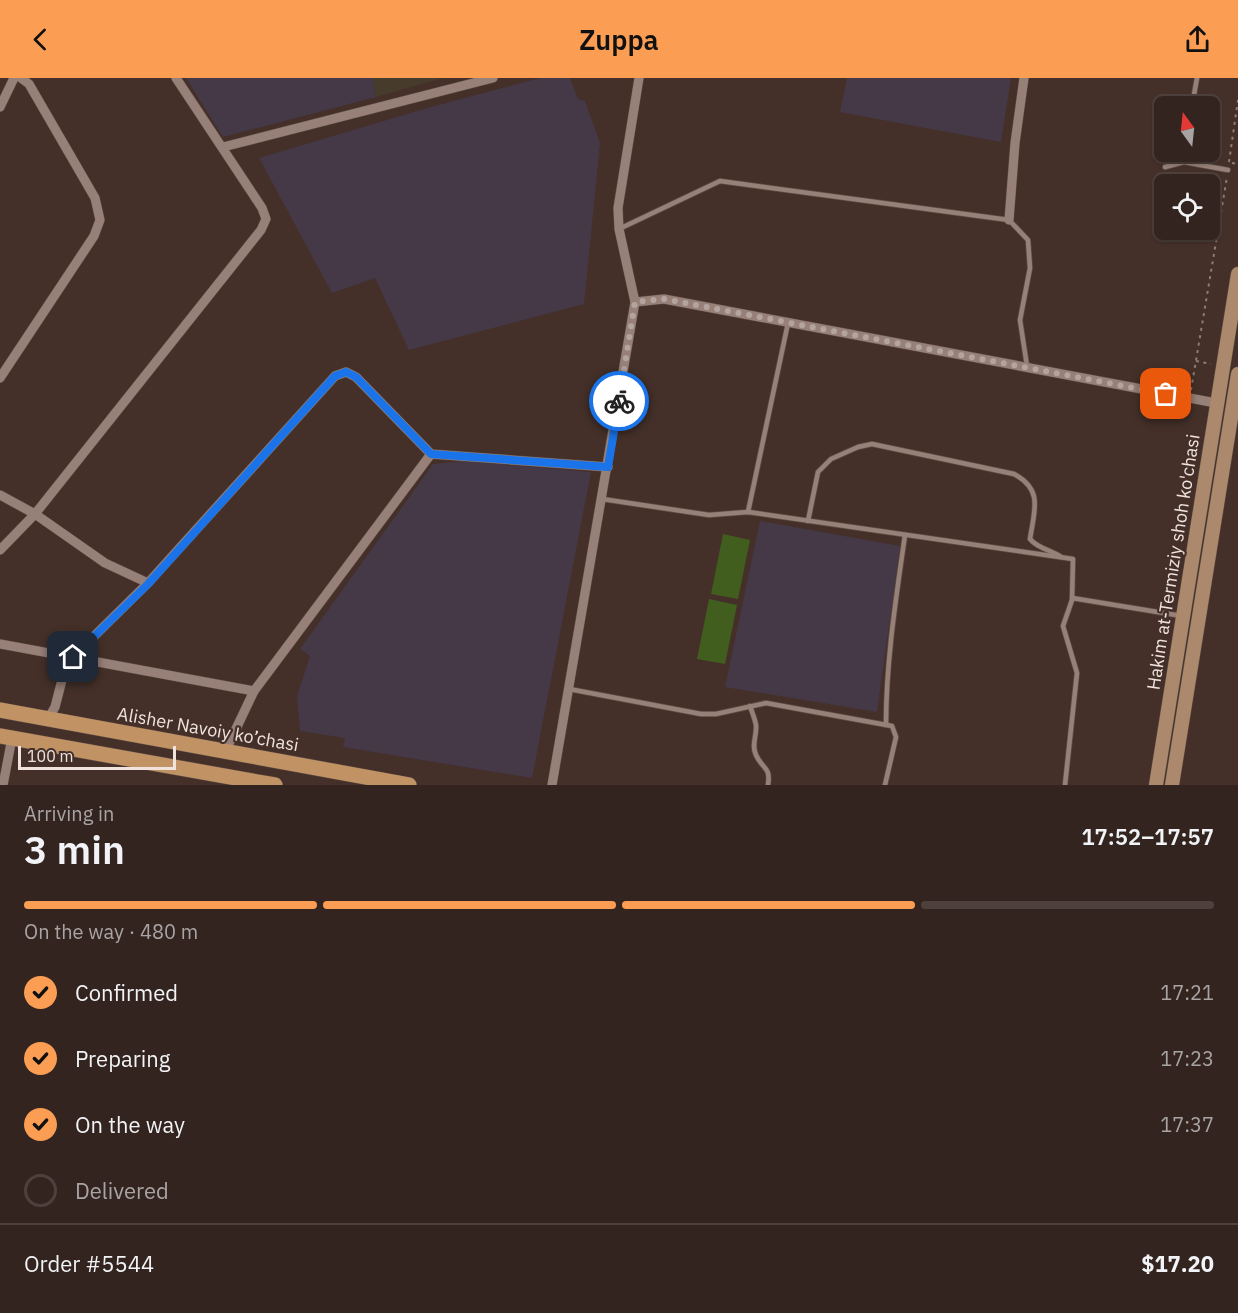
<!DOCTYPE html>
<html lang="en">
<head>
<meta charset="utf-8">
<style>
	:root { --surface:#33241f; --page:#3e302c; --text:#f1f3f6; --muted:#a9a4a4; --line:#4e413d; --accent:#fc9d54 }
	body { margin:0; font-family:"IBM Plex Sans",sans-serif; background:var(--page); color:var(--text); height:100vh; display:flex; flex-direction:column; font-size:22px; white-space:nowrap }
	* { box-sizing:border-box; margin:0 }
	p { font-size:20px; color:var(--muted) }
	.icon { flex:none; width:33px; height:33px; fill:none; stroke:currentColor; stroke-width:2; stroke-linecap:round; stroke-linejoin:round }
	.map { position:relative; height:707px; overflow:hidden }
	.side { display:flex; flex-direction:column; background:var(--surface); flex:1 }
	.side>* { flex:none }
	.needle { width:39px; rotate:345deg }
	.tools { position:absolute; left:1154px; top:18px; display:grid; gap:12px }
	.tools a { display:grid; place-items:center; width:66px; height:66px; border-radius:9px; background:var(--surface); box-shadow:0 2px 4px #0004,0 0 0 2px var(--line); font-size:30px }
	.scale { position:absolute; left:18px; bottom:15px; width:158px; box-sizing:border-box; padding-left:6px; border:3px solid #f0e3de; border-top:0; font-size:16px; line-height:21px; white-space:nowrap; color:#f0e3de; -webkit-text-stroke:4px #443029; paint-order:stroke }
	.pin { position:absolute; display:grid; place-items:center; width:51px; height:51px; color:#fff; margin:-26px; border-radius:12px; box-shadow:0 3px 9px #0006 }
	.courier { position:absolute; display:grid; place-items:center; width:60px; height:60px; margin:-30px; border:4px solid #1a73e8; border-radius:50%; background:#fff; color:#222; box-shadow:0 2px 8px #0007 }
	.head em { font-style:normal; font-weight:600 }
	.head div { display:flex; flex-direction:column-reverse }
	.head { display:flex; align-items:center; justify-content:space-between; height:102px; padding:0 24px }
	h1 { font-size:39px; font-weight:600; line-height:45px }
	.bar { display:grid; grid-template-columns:repeat(4,1fr); gap:9px 6px; align-content:center; height:72px; padding:0 24px }
	.bar i { height:8px; border-radius:4px; background:var(--line) }
	.bar .on { background:var(--accent) }
	.bar p { grid-column:span 4 }
	.line { display:flex; align-items:center; gap:15px; padding:0 24px; border-top:2px solid var(--line) }
	.line div { flex:1 }
	ol { padding:0 24px; list-style:none }
	li { display:flex; align-items:center; gap:18px; height:66px }
	li p { margin-inline-start:auto }
	li .icon { padding:6px; border-radius:50%; background:var(--accent); color:#111; stroke-width:4 }
	li:last-child { color:var(--muted) }
	li i { width:33px; height:33px; border:3px solid var(--line); border-radius:50% }
	header { display:flex; justify-content:space-between; align-items:center; height:78px; padding:0 24px; background:var(--accent); color:#111; font-size:27px; font-weight:600 }
	.map>svg:first-child { display:block }
</style>
</head>
<body>
<header><svg class="icon" aria-label="back" viewBox="0 0 24 24"><path d="M15 5l-7 7 7 7"/></svg>Zuppa<svg class="icon" aria-label="share" viewBox="0 0 24 24"><path d="M12 15V3M7 8l5-5 5 5M5 13v7h14v-7"/></svg></header>
<div class="map">
<svg width="1238" height="707" viewBox="0 0 1238 707">
	<rect width="100%" height="100%" fill="#443029"/>
	<g fill="#453847">
		<path d="M186,0H373L376,19L223,59Z"/>
		<path d="M540,0H570L578,21L585,23L600,65L584,226L409,272L375,200L332,215L259,80L431,29Z"/>
		<path d="M847,0H1011L1001,64L840,34Z"/>
		<path d="M462,383L591,394L532,700L343,669L345,660L300,653L297,618L310,578L300,571L433,386Z"/>
		<path d="M760,443L900,468L877,634L725,609Z"/>
	</g>
	<path fill="#473b2c" d="M373,0H443L376,19Z"/>
	<g fill="#415e1f">
		<path d="M723,456L750,462L738,521L711,516Z"/>
		<path d="M709,521L737,527L725,586L697,581Z"/>
	</g>
	<g fill="none" stroke-linecap="round" stroke-linejoin="round">
		<defs>
			<g id="service">
				<path d="M1192,28L1197,0"/>
				<path d="M1185,74L1184,84L1228,92"/>
				<path d="M1165,89L1184,84"/>
				<path d="M619,151L720,103L1009,142L1028,162L1030,190L1020,242L1027,288"/>
				<path d="M602,421L709,437L748,434L1073,481L1072,522L1063,548L1077,595L1065,707"/>
				<path d="M748,434L788,245"/>
				<path d="M808,443L818,394L831,381L858,369L872,366L1014,396C1044,412 1034,433 1030,461C1038,471 1052,472 1061,479"/>
				<path d="M1072,520L1182,538"/>
				<path d="M569,611L701,636H716L766,625L892,648L896,659L885,707"/>
				<path d="M750,628C752,634 755,641 756,647C757,658 751,667 756,677C762,691 771,688 768,707"/>
				<path d="M886,647C886,583 896,520 905,457"/>
			</g>
			<g id="minor">
				<path d="M0,29L14,0"/>
				<path d="M223,69L493,0"/>
				<path d="M1009,142L1015,65L1024,0"/>
				<path d="M635,224L664,221L1216,325"/>
				<path d="M0,300L94,158L100,142L95,120L29,6L21,0"/>
				<path d="M0,417L35,436L105,485L148,505"/>
				<path d="M0,472L35,436L261,152L266,141L262,130L176,0"/>
				<path d="M0,566L254,613"/>
				<path d="M48,641L55,629L62,602L73,579L148,505L335,298L346,294L356,299L431,376L608,389"/>
				<path d="M225,674L254,613L431,376"/>
				<path d="M3,707L12,660"/>
				<path d="M552,707L635,224L619,151L618,130L639,0"/>
			</g>
			<g id="secondary">
				<path d="M1156,707L1238,196"/>
				<path d="M1172,707L1238,296"/>
			</g>
			<g id="primary">
				<path d="M0,632L409,707"/>
				<path d="M0,658L275,707"/>
			</g>
		</defs>
		<use href="#service" stroke="#5d4d46" stroke-width="6"/>
		<use href="#minor" stroke="#5d4d46" stroke-width="10"/>
		<use href="#secondary" stroke="#5d4d46" stroke-width="15"/>
		<use href="#primary" stroke="#5d4d46" stroke-width="16"/>
		<g stroke="#8d7c76" stroke-width="2" stroke-dasharray="3 4.5" stroke-linecap="butt">
			<path d="M1229,84L1238,22"/>
			<path d="M1232,85L1238,86"/>
			<path d="M1196,283L1211,286"/>
			<path d="M1191,312L1227,99"/>
		</g>
		<use href="#service" stroke="#978077" stroke-width="4.5"/>
		<use href="#minor" stroke="#978077" stroke-width="9"/>
		<use href="#secondary" stroke="#ac896d" stroke-width="14"/>
		<use href="#primary" stroke="#c19264" stroke-width="15"/>
	</g>
	<g fill="none" stroke-linecap="round" stroke-linejoin="round">
		<path stroke="#b4a49f" stroke-width="6" stroke-dasharray="0 10.8" d="M619,323L635,224L664,221L1166,316"/>
		<path stroke="#1a73e8" stroke-width="8" d="M73,579L148,506L335,298L346,294L356,299L431,376L608,389L619,323"/>
	</g>
	<g text-anchor="middle" dominant-baseline="central" stroke-width="4.5" stroke-linejoin="round" paint-order="stroke">
		<g font-size="18" fill="#f0e3de" stroke="#443029">
			<text transform="translate(1173 484) rotate(-81)">Hakim at-Termiziy shoh ko'chasi</text>
			<text transform="translate(208 651) rotate(10)">Alisher Navoiy ko’chasi</text>
		</g>
	</g>
</svg>
<div class="tools">
<a><svg class="needle" viewBox="-14 -14 28 28"><path d="M0-13l5 13h-10z" fill="#e53935"/><path d="M0 13l5-13h-10z" fill="#a9a4a4"/></svg></a>
<a><svg class="icon" aria-label="locate" viewBox="0 0 24 24"><circle cx="12" cy="12" r="6"/><path d="M12 2v4M12 18v4M2 12h4M18 12h4"/></svg></a>
</div>
<div class="scale">100 m</div>
<div class="pin" style="left:1166px;top:316px;background:#ea580c"><svg class="icon" aria-label="bag" viewBox="0 0 24 24"><path d="M5 8h14l-1 12H6zM9 8a3 3 0 0 1 6 0"/></svg></div>
<div class="pin" style="left:73px;top:579px;background:#1f2937"><svg class="icon" aria-label="home" viewBox="0 0 24 24"><path d="M3 11l9-7 9 7M6 9v11h12V9"/></svg></div>
<div class="courier" style="left:619px;top:323px"><svg class="icon" aria-label="bike" viewBox="0 0 24 24"><circle cx="6" cy="16" r="4"/><circle cx="18" cy="16" r="4"/><path d="M6 16l4-8h5l3 8M10 8l3 8H6M13 5h3"/></svg></div>
</div>
<section class="side">
<div class="head"><div><h1>3 min</h1><p>Arriving in</p></div><em>17:52–17:57</em></div>
<div class="bar"><i class="on"></i><i class="on"></i><i class="on"></i><i></i><p>On the way · 480 m</p></div>
<ol>
<li><svg class="icon" aria-label="check" viewBox="0 0 24 24"><path d="M5 12l5 5 9-10"/></svg>Confirmed<p>17:21</p></li>
<li><svg class="icon" aria-label="check" viewBox="0 0 24 24"><path d="M5 12l5 5 9-10"/></svg>Preparing<p>17:23</p></li>
<li><svg class="icon" aria-label="check" viewBox="0 0 24 24"><path d="M5 12l5 5 9-10"/></svg>On the way<p>17:37</p></li>
<li><i></i>Delivered</li>
</ol>
<div class="line" style="height:78px"><div>Order #5544</div><b>$17.20</b></div>
</section>
</body>
</html>
